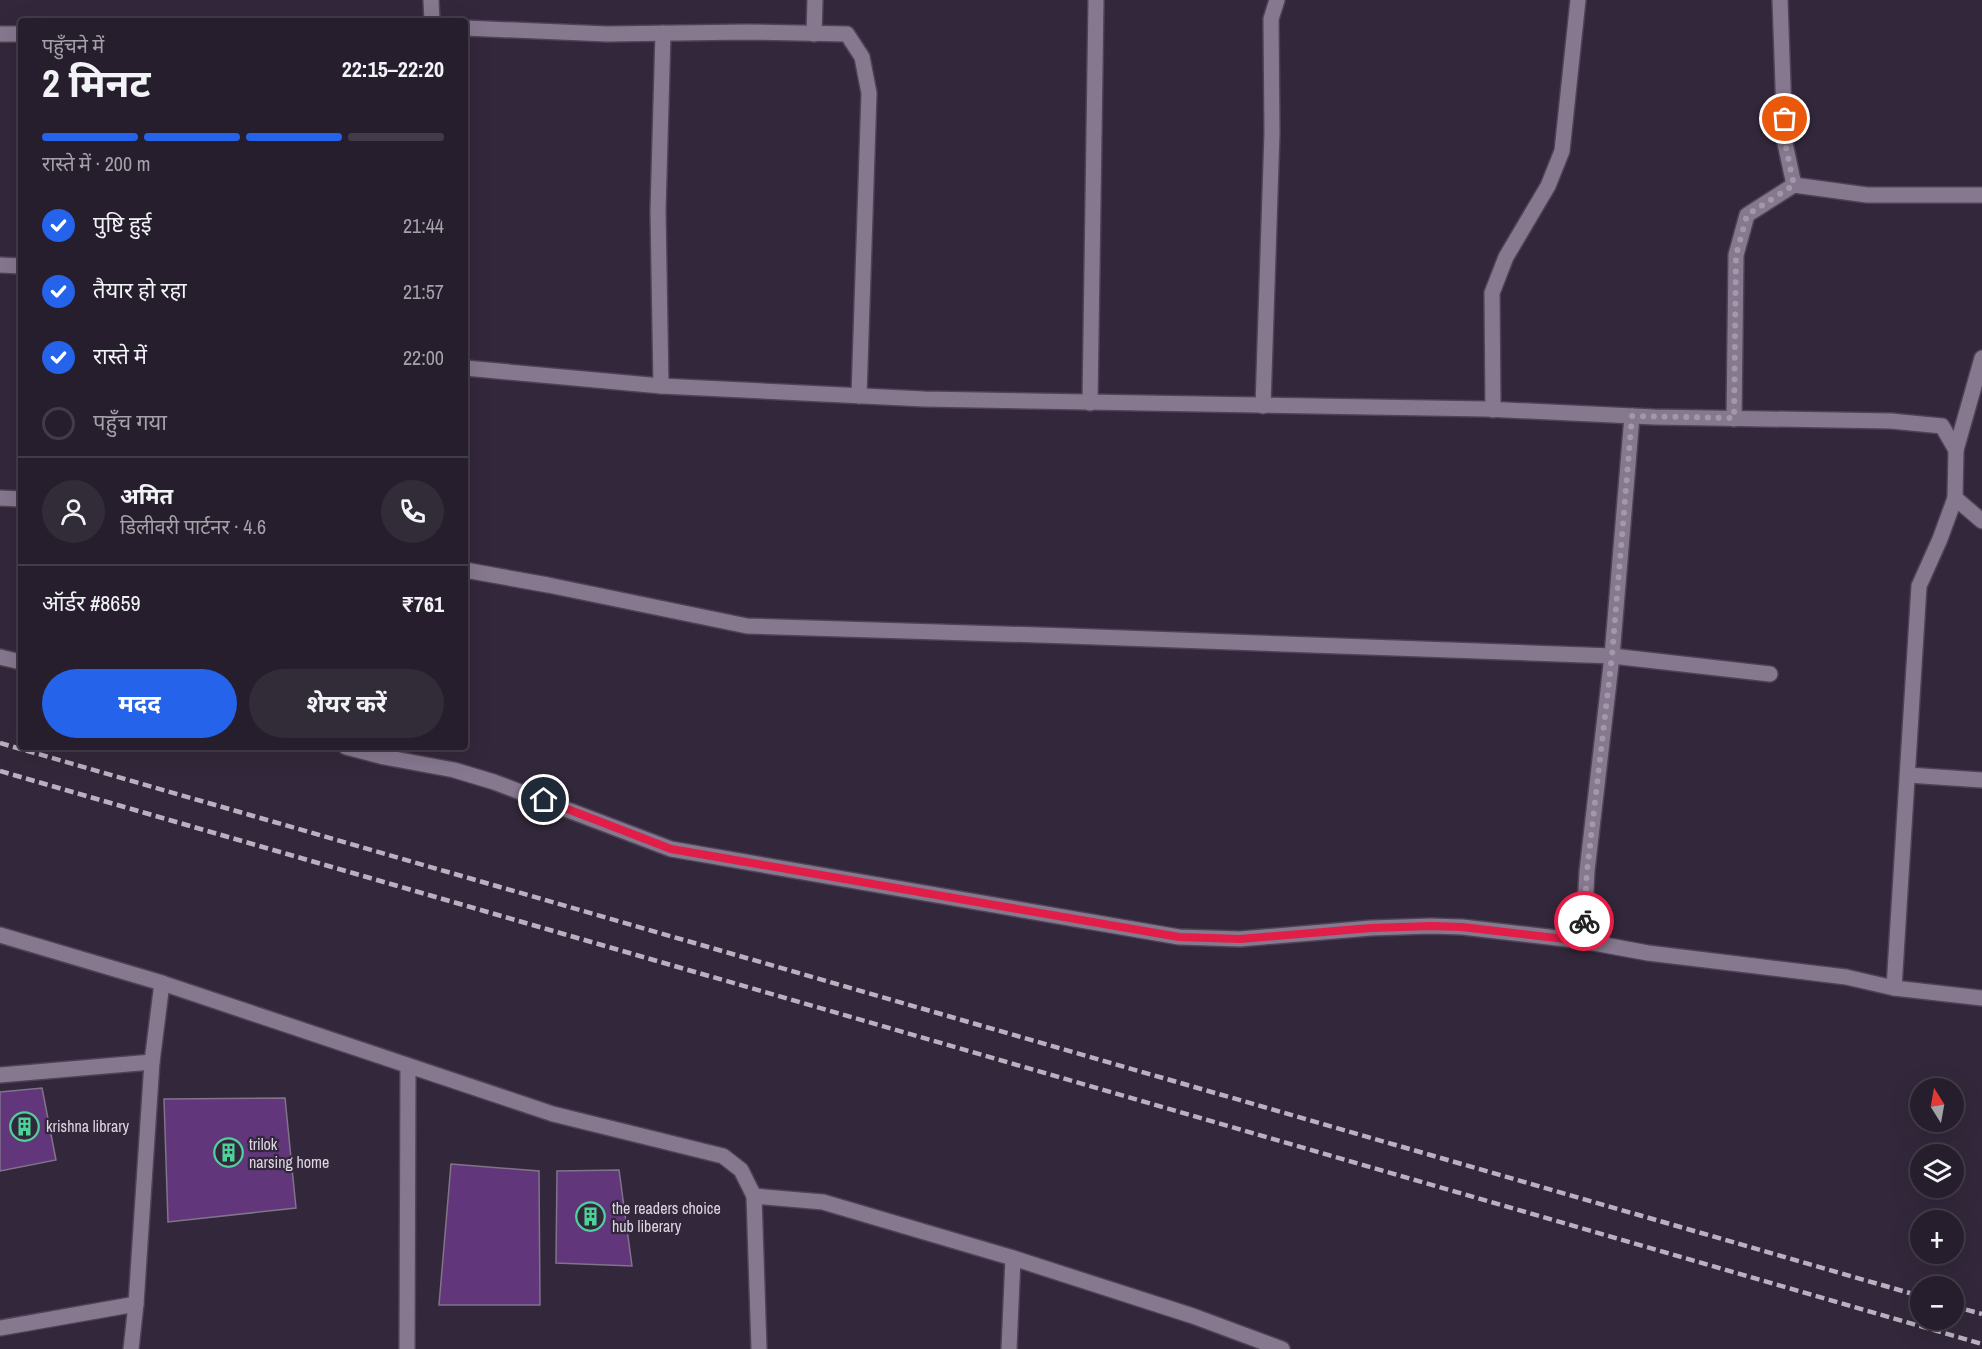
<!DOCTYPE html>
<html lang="hi">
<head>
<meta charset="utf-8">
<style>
	:root { --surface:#261e2c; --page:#322b38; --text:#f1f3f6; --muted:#a4a2a9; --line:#423c48; --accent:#2563eb }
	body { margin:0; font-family:"Archivo Narrow","Noto Sans Devanagari",sans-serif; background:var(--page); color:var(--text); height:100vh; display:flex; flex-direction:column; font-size:22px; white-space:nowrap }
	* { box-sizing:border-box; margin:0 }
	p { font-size:20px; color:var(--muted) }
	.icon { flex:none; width:33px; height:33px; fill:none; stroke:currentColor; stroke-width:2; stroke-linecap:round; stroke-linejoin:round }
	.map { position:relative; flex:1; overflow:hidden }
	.side { position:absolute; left:18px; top:18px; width:450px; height:732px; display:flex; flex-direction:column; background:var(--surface); border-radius:6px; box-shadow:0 6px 24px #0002,0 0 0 2px var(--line) }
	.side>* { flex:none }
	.needle { width:39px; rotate:349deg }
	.controls { position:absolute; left:1910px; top:1078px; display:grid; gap:12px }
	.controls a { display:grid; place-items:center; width:54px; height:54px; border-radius:50%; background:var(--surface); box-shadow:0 6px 24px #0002,0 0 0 2px var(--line); font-size:30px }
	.pin { position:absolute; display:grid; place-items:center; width:51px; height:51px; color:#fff; margin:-26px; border:3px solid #fff; border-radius:50%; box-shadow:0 2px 6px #0007 }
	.courier { position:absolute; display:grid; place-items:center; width:60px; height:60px; margin:-30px; border:4px solid #e11d48; border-radius:50%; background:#fff; color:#222; box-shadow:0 2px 8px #0007 }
	.overview em { font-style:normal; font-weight:700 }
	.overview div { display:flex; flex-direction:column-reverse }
	.overview { display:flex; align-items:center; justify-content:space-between; height:102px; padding:0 24px }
	h1 { font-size:39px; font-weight:700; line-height:45px }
	.bar { display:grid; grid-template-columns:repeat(4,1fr); gap:9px 6px; align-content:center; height:72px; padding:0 24px }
	.bar i { height:8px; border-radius:4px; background:var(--line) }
	.bar .active { background:var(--accent) }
	.bar p { grid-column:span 4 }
	.line { display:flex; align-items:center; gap:15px; padding:0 24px; border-top:2px solid var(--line) }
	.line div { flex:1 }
	.round { display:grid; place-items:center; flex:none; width:63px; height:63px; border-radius:32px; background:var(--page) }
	ol { padding:0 24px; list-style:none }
	li { display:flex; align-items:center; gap:18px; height:66px }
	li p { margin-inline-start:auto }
	li .icon { padding:6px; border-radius:50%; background:var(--accent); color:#fff; stroke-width:4 }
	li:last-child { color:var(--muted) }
	li i { width:33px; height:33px; border:3px solid var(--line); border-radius:50% }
	.primary-button { display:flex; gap:12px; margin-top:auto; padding:12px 24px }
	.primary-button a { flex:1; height:69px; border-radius:36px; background:var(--accent); color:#fff; font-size:24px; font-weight:700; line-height:69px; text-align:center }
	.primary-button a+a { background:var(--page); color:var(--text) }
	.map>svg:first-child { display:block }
</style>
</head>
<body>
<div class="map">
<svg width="1982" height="1349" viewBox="0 0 1982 1349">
	<rect width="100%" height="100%" fill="#33283b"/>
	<g fill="#61367a" stroke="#80738a" stroke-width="1.5">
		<path d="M42,1088L56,1160L0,1171V1092Z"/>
		<path d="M285,1098L296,1208L168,1222L164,1099Z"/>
		<path d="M451,1164L539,1171L540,1305H439Z"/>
		<path d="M619,1170L632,1266L556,1263L557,1171Z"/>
	</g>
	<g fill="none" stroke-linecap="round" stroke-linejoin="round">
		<defs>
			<g id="minor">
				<path d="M431,0L432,21"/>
				<path d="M1780,0L1785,143L1794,185L1867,195H1982"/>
				<path d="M465,28L607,34L747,32L847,34L862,57L869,93L859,396"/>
				<path d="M0,34H21"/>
				<path d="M814,34L815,0"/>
				<path d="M0,265L21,266"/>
				<path d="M465,368L661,386L924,399L1486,409L1654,417L1891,421L1942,426L1956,450L1955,498L1982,521"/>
				<path d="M661,386L658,211L663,33"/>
				<path d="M1090,403L1096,0"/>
				<path d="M1263,406L1272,133L1271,19L1277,0"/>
				<path d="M1493,410L1492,293L1506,257L1548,186L1562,151L1578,0"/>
				<path d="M1632,416L1612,656L1587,871L1583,941L1648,953L1846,977L1894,988L1982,998"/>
				<path d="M1734,419L1736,255L1747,215L1794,185"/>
				<path d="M1956,450L1982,358"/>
				<path d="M0,498L21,499"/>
				<path d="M465,570L548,585L747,626L1069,636L1612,656L1770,674"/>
				<path d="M0,657L21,662"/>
				<path d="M346,747L384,757L454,770L494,782L671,849L1179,937L1240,939L1371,928L1431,926L1462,927L1583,941"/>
				<path d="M1908,775L1982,780"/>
				<path d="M1894,988L1919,586L1940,539L1955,498"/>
				<path d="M0,1075L152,1062"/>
				<path d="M754,1196L823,1202L1013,1258L1193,1316L1282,1349"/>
				<path d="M0,1328L136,1304"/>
				<path d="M131,1349L136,1304L152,1062L162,983"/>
				<path d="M407,1349L408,1066"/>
				<path d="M1009,1349L1013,1258"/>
			</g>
			<path id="tertiary" d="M0,935L162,983L553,1114L723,1156L741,1170L754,1196L759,1349"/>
		</defs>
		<use href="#minor" stroke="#4d4354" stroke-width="18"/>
		<use href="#tertiary" stroke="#4d4354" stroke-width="18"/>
		<use href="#minor" stroke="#86788f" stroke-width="15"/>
		<use href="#tertiary" stroke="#86788f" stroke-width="15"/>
		<g stroke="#b9b1bf" stroke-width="4.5" stroke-dasharray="9 4.5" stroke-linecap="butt">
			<path d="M0,743L1920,1296"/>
			<path d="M0,771L1982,1344"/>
			<path d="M1953,1306L1982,1314"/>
		</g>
	</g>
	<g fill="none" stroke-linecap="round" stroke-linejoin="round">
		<path stroke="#a299a8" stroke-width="6" stroke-dasharray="0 10.8" d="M1584,921L1587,871L1612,656L1632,416L1734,418L1736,255L1747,215L1794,185L1785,143V119"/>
		<path stroke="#e11d48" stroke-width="8" d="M544,800L671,849L1179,937L1240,939L1371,928L1431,926L1462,927L1582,941L1584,921"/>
	</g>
	<defs>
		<symbol id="building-ring" viewBox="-11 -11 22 22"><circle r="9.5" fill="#33283b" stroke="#4dd39a" stroke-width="1.5"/><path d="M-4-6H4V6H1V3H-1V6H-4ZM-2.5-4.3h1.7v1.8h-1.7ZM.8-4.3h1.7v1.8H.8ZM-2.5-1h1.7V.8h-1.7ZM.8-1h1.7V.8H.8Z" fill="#4dd39a"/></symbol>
	</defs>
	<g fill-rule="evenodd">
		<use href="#building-ring" x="8" y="1110" width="33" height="33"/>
		<use href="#building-ring" x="212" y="1136" width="33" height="33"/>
		<use href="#building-ring" x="574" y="1200" width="33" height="33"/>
	</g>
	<g text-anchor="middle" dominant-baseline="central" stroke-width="4.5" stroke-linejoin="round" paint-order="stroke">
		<g font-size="16" fill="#ddd6e2" stroke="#33283b" text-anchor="start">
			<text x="46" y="1126">krishna library</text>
			<text x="249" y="1144">trilok<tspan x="249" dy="18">narsing home</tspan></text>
			<text x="612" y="1208">the readers choice<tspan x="612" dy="18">hub liberary</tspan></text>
		</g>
	</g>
</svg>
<div class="controls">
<a><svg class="needle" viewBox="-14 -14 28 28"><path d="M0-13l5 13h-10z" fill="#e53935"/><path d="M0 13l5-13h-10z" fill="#a4a2a9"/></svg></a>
<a><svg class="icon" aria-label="layers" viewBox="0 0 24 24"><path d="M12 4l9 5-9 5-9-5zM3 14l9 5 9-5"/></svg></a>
<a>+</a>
<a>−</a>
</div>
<div class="pin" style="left:1785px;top:119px;background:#ea580c"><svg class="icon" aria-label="bag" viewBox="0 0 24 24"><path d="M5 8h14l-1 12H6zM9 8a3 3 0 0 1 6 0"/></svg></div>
<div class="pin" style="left:544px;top:800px;background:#1f2937"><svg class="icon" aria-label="home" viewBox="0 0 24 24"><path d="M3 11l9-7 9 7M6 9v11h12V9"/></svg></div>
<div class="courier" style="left:1584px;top:921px"><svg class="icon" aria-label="bike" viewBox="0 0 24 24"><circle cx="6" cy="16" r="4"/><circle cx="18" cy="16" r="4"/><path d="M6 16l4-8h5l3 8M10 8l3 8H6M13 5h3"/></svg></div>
<section class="side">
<div class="overview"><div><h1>2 मिनट</h1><p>पहुँचने में</p></div><em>22:15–22:20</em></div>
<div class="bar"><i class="active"></i><i class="active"></i><i class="active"></i><i></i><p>रास्ते में · 200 m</p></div>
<ol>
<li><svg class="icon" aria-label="check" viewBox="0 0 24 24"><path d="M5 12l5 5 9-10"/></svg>पुष्टि हुई<p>21:44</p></li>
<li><svg class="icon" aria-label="check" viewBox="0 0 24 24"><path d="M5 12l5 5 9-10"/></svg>तैयार हो रहा<p>21:57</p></li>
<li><svg class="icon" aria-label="check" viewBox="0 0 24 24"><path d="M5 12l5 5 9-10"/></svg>रास्ते में<p>22:00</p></li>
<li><i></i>पहुँच गया</li>
</ol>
<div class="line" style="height:108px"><a class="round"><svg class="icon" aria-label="person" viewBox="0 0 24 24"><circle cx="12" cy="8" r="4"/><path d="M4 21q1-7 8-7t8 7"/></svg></a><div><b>अमित</b><p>डिलीवरी पार्टनर · 4.6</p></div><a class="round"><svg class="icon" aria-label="phone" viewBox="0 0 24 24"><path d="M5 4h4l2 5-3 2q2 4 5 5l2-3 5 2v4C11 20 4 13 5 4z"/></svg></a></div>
<div class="line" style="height:78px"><div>ऑर्डर #8659</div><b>₹761</b></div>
<div class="primary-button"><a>मदद</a><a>शेयर करें</a></div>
</section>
</div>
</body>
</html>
